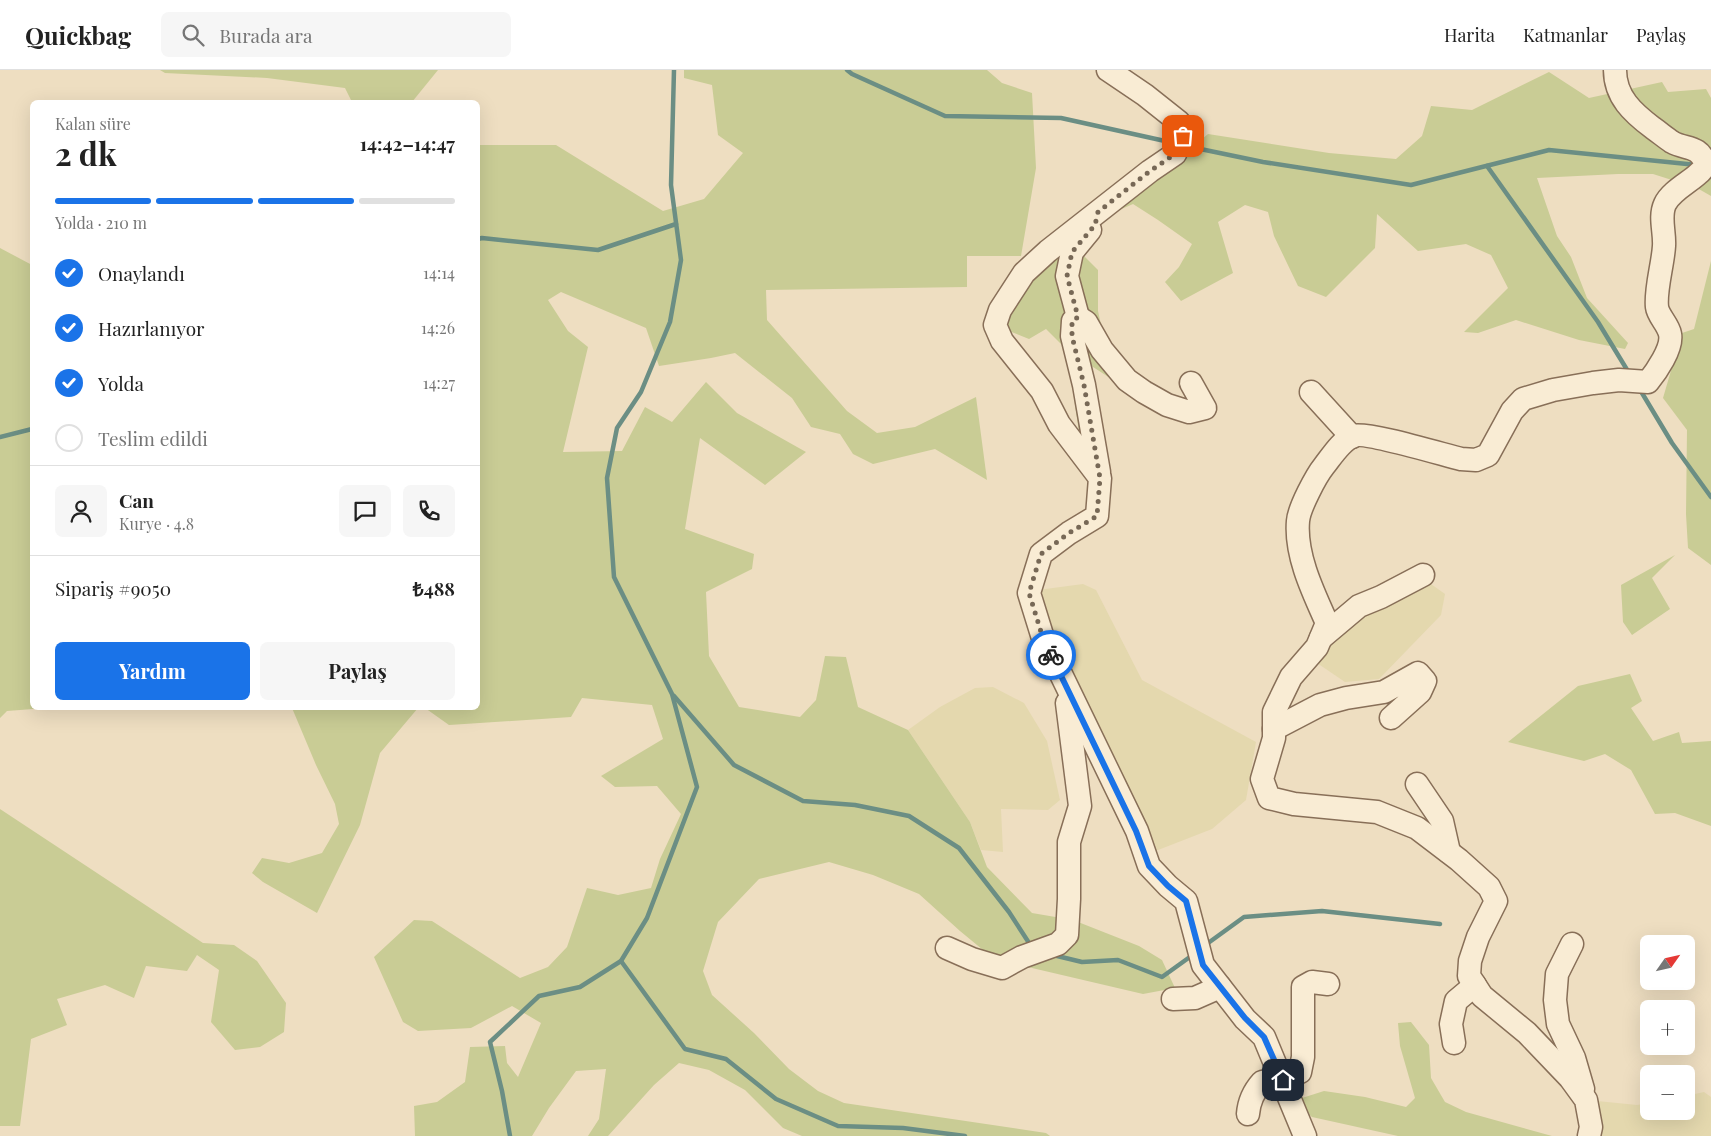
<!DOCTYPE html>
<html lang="tr">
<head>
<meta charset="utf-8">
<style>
	:root { --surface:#fff; --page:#f6f6f6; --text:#222; --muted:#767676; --line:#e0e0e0; --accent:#1a73e8 }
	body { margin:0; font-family:"Playfair Display",serif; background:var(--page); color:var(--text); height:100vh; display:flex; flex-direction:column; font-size:19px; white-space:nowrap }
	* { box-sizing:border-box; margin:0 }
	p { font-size:16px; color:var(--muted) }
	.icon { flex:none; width:28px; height:28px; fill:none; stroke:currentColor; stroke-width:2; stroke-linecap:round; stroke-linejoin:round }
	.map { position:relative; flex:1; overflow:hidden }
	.sheet { position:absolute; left:30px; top:30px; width:450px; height:610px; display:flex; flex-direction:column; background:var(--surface); border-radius:8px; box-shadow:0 5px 20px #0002 }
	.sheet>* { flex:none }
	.needle { width:32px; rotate:56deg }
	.fabs { position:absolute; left:1640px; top:865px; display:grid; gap:10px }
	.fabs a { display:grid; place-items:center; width:55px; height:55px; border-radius:8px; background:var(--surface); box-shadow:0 5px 20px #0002; font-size:25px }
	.pin { position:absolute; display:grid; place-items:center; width:42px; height:42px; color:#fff; margin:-21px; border-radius:10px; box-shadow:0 2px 8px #0006 }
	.courier { position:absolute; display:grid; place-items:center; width:50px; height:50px; margin:-25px; border:4px solid #1a73e8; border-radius:50%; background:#fff; color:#222; box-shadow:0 1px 6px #0007 }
	.head em { font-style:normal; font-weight:700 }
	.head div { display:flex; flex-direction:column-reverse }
	.head { display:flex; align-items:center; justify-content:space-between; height:85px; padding:0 25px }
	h1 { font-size:32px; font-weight:700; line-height:38px }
	.bar { display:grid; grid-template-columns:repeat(4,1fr); gap:8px 5px; align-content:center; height:60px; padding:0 25px }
	.bar i { height:6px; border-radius:4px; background:var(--line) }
	.bar .selected { background:var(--accent) }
	.bar p { grid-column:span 4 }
	.line { display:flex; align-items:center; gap:12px; padding:0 25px; border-top:1px solid var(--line) }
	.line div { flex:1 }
	.round { display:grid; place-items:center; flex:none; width:52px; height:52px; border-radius:8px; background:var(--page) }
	ol { padding:0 25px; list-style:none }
	li { display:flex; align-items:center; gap:15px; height:55px }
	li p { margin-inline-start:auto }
	li .icon { padding:5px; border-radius:50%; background:var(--accent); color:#fff; stroke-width:4 }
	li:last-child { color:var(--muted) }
	li i { width:28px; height:28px; border:2px solid var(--line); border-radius:50% }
	.cta { display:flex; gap:10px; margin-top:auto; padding:10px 25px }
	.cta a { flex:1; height:58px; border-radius:8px; background:var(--accent); color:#fff; font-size:20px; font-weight:700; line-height:58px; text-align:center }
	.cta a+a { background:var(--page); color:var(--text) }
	header { display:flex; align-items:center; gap:30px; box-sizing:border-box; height:70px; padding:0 25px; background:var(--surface); border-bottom:1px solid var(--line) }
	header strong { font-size:24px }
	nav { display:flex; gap:28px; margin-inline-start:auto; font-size:18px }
	.search { width:350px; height:45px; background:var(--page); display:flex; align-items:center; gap:12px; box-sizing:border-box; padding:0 18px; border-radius:8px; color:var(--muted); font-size:19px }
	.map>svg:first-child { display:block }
</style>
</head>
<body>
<header>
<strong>Quickbag</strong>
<div class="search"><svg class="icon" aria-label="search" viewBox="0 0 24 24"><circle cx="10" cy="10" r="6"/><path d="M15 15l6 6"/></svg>Burada ara</div>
<nav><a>Harita</a><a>Katmanlar</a><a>Paylaş</a></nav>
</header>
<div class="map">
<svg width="1711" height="1066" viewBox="0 0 1711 1066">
	<rect width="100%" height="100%" fill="#eedec1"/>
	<g fill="#e4d8ae">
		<path d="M1428,512L1445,524L1441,545L1379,609L1345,612L1317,593L1333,569L1360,543Z"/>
		<path d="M1083,514L1096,520L1142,610L1256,672L1246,730L1212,759L1153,782L1085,627L1046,553L1038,520Z"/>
		<path d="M993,617L1024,633L1047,671L1060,730L1048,740L1001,739L1003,782L981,780L970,752L908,660L940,637L975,618Z"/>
		<path d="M1704,1022L1711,1027V1066H1602L1597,1031L1637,1035L1649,1033V1041H1686V1026Z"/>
	</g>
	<g fill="#c9cc95">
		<path d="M160,0H438L412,32H352L345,18L267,8L165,3Z"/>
		<path d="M684,0H987L1002,13L1032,23L1036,98L1021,186H967V217L766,220L767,250L847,341L877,363L915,357L976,327L987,410L935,379L873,394L853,384L840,364L811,357L792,328L735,283L711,288L659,296L646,258L561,222L548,230L568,261L588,277L563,382L622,381L645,337L672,352L706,312L737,343L806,382L765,415L700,368L685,459L754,484L752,499L706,522L709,586L739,637L800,647L816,630L825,586L846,587L858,637L908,660L970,752L987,797L1032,843L1073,850L1139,876L1162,890L1175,918L1143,924L994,889L960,861L919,824L873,805L829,792L759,809L718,852L703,901L712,925L754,963L789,999L818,1021L844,1033L1046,1063L1050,1066H802L783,1058L745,1020L709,1000L679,993L654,1015L608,1066H588L599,1049L606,999L576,1001L549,1038L532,1066H415L414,1036L437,1032L465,1012L470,977L505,976L507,993L518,1007L541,953L512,936L471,958L418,961L403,952L374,887L414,850L432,851L520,908L548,897L567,877L587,818L618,825L651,818L660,789L681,744L657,716L615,717L601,706L663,669L652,635L582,628L571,647L449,655L425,638H478V75H556L663,141L704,129L743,83L718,65L712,15L684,8Z"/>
		<path d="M1549,2L1589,28L1662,12L1668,22L1706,19L1711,28V126L1697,118L1653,104H1618L1537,108L1557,166L1571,187L1587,228L1628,273L1625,279L1579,270L1516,250L1478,263L1464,262L1508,218L1491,185L1466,174L1418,181L1377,144L1375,178L1326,227L1298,216L1274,166L1268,142L1245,135L1218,152L1233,203L1181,231L1165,212L1179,197L1192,174L1158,150L1133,134L1117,141L1208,64L1329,83L1396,89L1422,66L1431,36L1472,40Z"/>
		<path d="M1069,171L1098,200V241L1113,310L1090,295L1079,362L1067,280L1046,259L1029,269L1009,261L1005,253L1018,218Z"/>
		<path d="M0,178L32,195V638H46L7,641L0,648Z"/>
		<path d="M1711,191V495L1688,478L1686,444L1687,360L1663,328L1682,263L1694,259Z"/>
		<path d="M1675,485L1652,508L1670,539L1632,565L1623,552L1621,515Z"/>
		<path d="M1630,604L1642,631L1631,638L1653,671L1679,662L1682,673L1711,671V756L1675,743L1655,744L1631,700L1605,684L1584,691L1508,672L1578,616Z"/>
		<path d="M292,638H418L380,683L360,755L317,843L263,812L252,803L262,788L289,793L322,783L339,754L335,734L316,695Z"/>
		<path d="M0,739L203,873L234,875L257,891L286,933L284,962L260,977L235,980L211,952L219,900L197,885L187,901L146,896L134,928L105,915L57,929L67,955L31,969L20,1056H0Z"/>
		<path d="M1411,952L1429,975L1431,1008L1445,1032L1466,1042L1552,1066H1398L1312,1047L1301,1038L1302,1028L1324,1021L1365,1027L1406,1037L1415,1028L1400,976L1398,953Z"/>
	</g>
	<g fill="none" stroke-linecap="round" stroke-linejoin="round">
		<g stroke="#6b8e84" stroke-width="4.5">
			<path d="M847,0L852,4L945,46L1061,48L1174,73"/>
			<path d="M1186,76L1263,92L1411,115L1549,80L1697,95"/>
			<path d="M1487,96L1598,252L1629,303"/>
			<path d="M478,169L482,168L598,180L676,154"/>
			<path d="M1639,318L1672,373L1711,427"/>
			<path d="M0,367L32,359"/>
			<path d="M674,626L734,695L803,731L855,735L909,746L959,778L1009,842L1031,876"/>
			<path d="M1204,876L1244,847L1322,841L1440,854"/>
			<path d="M1053,885L1082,892L1118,890L1162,907L1194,884"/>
			<path d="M621,891L685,979L726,989L776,1029L838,1056L903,1058L965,1066"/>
			<path d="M510,1066L502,1021L490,972L539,926L580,917L621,891L647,848L697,717L672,624L614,507L607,408L617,358L641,322L670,252L681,190L671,115L674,0"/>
		</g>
		<defs>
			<g id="minor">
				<path d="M1108,0L1145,25L1179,52L1183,66L1175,84L1150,101L1048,181L1024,203L1000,240L995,255L1002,271L1042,321L1059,354L1100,408L1097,446L1069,463L1041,484L1029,523L1042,565L1137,761L1149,796L1168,816L1186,831L1203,895L1245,949L1264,967L1305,1066"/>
				<path d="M1078,247L1067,206L1072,182L1090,160"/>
				<path d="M1311,322L1352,367"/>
				<path d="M1099,402L1084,315L1072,266L1073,251L1078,247L1086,252L1102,280L1127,310L1144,322L1167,335L1189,342L1205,338L1191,313"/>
				<path d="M1321,568L1359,536L1381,527L1423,505"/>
				<path d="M1274,659L1320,635L1346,628L1384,622L1418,603L1425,611L1420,622L1391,648"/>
				<path d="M1417,714L1442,751L1449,782"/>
				<path d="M1572,874L1557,904L1555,930L1558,954L1574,988L1583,1019"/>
				<path d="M947,878L972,889L1002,898L1022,887L1058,874L1067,865L1069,829V772L1080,736L1067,633"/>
				<path d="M1173,929L1195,928L1220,917"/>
				<path d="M1454,973L1451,954L1456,931L1475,915"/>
				<path d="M1248,1044C1249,1031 1253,1022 1262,1012L1272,1010H1283L1300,1002L1303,987V917L1312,912L1328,914"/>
				<path d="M1589,1066L1591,1057L1586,1030L1570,1008L1527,963L1482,926L1469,906L1470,891L1478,867L1496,831L1489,817L1459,790L1417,758L1377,742L1294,734L1269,728L1262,709L1274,668V642L1291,607L1317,577L1327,553C1313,522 1295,485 1298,451C1299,438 1316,406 1324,396C1332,386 1341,371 1353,366C1365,361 1444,385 1461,389L1476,390L1488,385L1512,341L1523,329L1553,320L1593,313L1619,310L1648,312C1656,302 1673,278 1670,264C1668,254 1658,246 1657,237C1655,220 1663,194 1664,176C1665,162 1659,147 1665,134C1671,121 1690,112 1699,103C1702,101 1704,97 1706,94C1698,74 1686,80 1672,72C1666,68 1660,63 1653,58C1633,43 1615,27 1615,0"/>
			</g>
		</defs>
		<use href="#minor" stroke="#886f58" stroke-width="25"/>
		<use href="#minor" stroke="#f9ecd4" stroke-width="22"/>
	</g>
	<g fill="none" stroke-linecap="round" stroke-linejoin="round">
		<path stroke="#776856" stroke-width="5" stroke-dasharray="0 9" d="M1051,585L1042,565L1029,523L1041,484L1069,463L1097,446L1100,408L1084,315L1072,266V251L1078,247L1067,206L1072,182L1095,155L1098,142L1150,101L1175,84L1183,66"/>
		<path stroke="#1a73e8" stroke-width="6" d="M1051,585L1136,761L1149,796L1168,816L1186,831L1203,895L1245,948L1264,967L1283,1010"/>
	</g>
</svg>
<div class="fabs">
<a><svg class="needle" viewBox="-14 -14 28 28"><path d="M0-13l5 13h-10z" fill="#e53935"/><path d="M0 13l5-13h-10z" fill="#767676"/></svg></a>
<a>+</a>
<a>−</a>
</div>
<div class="pin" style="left:1183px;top:66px;background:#ea580c"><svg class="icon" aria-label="bag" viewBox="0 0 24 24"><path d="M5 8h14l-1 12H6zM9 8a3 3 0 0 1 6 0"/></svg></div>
<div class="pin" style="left:1283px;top:1010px;background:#1f2937"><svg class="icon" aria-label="home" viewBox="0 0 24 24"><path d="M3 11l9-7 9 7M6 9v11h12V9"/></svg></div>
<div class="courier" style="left:1051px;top:585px"><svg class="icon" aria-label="bike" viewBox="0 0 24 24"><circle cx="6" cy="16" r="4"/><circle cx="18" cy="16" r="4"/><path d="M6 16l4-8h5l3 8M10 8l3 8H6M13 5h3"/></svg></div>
<section class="sheet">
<div class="head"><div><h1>2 dk</h1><p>Kalan süre</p></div><em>14:42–14:47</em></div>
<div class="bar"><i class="selected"></i><i class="selected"></i><i class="selected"></i><i></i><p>Yolda · 210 m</p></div>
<ol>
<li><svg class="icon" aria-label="check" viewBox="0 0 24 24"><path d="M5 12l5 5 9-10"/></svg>Onaylandı<p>14:14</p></li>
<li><svg class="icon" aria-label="check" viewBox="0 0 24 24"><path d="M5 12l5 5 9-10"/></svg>Hazırlanıyor<p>14:26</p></li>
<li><svg class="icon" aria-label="check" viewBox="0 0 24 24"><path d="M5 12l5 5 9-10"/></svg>Yolda<p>14:27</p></li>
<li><i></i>Teslim edildi</li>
</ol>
<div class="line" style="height:90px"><a class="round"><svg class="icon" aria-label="person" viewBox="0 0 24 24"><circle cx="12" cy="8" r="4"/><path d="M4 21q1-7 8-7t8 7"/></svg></a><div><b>Can</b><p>Kurye · 4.8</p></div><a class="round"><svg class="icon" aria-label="chat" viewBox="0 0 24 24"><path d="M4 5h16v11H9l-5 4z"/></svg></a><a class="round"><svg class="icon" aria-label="phone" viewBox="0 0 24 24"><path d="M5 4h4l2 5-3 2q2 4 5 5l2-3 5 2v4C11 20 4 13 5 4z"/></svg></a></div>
<div class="line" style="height:65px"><div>Sipariş #9050</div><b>₺488</b></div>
<div class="cta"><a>Yardım</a><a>Paylaş</a></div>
</section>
</div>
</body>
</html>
